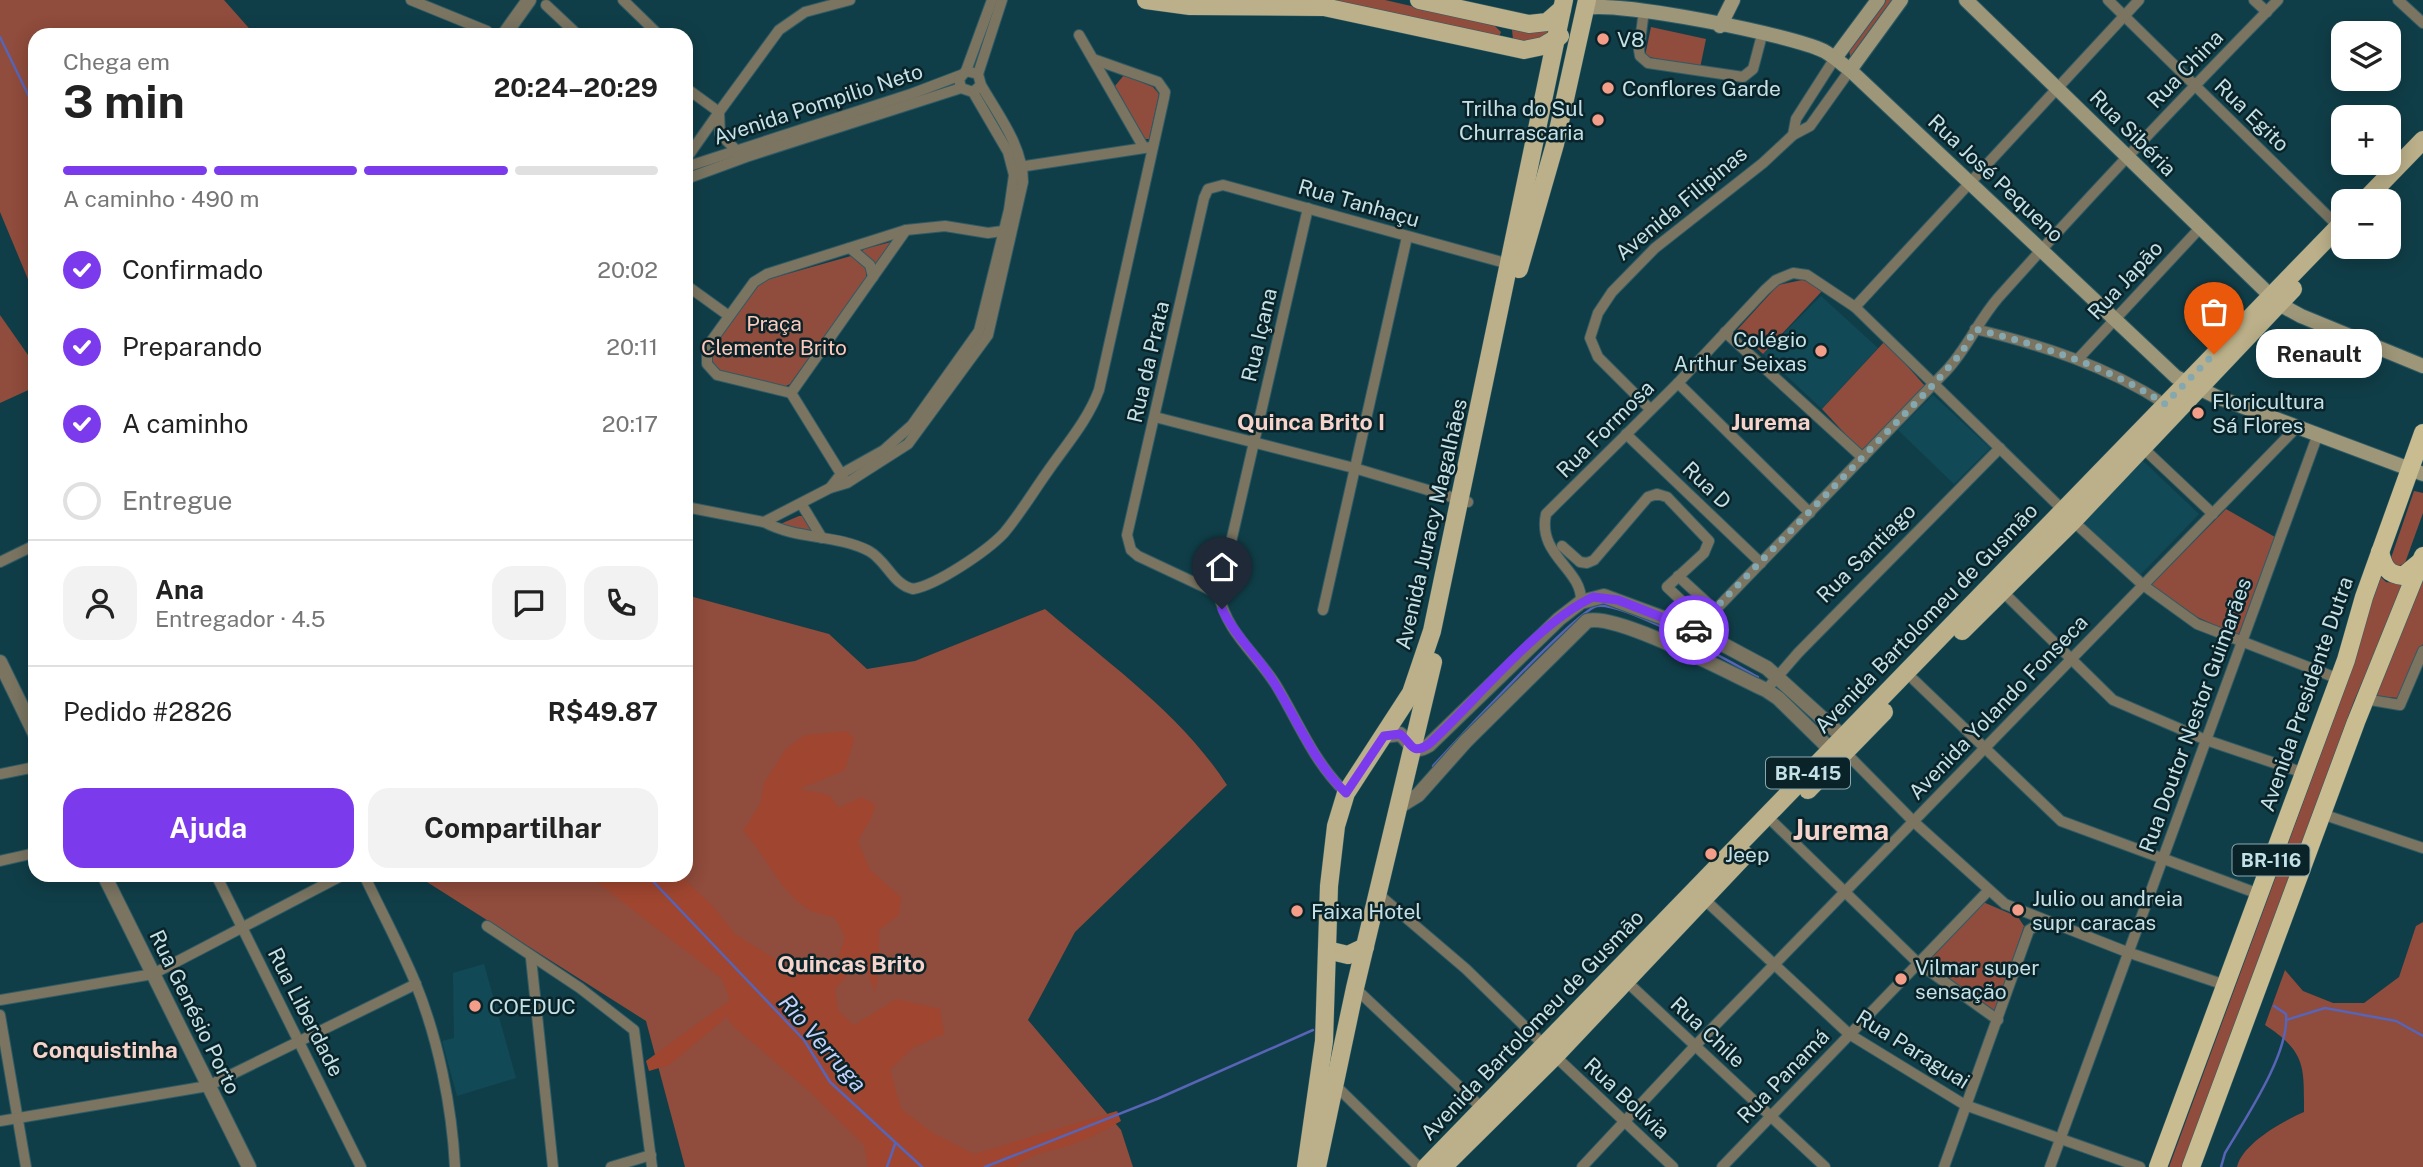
<!DOCTYPE html>
<html lang="pt">
<head>
<meta charset="utf-8">
<style>
	:root { --surface:#fff; --page:#f2f2f2; --text:#222; --muted:#767676; --line:#e0e0e0; --accent:#7c3aed }
	body { margin:0; font-family:"Public Sans",sans-serif; background:var(--page); color:var(--text); height:100vh; display:flex; flex-direction:column; font-size:26px; white-space:nowrap }
	* { box-sizing:border-box; margin:0 }
	p { font-size:23px; color:var(--muted) }
	.icon { flex:none; width:38px; height:38px; fill:none; stroke:currentColor; stroke-width:2; stroke-linecap:round; stroke-linejoin:round }
	.map { position:relative; flex:1; overflow:hidden }
	.sheet { position:absolute; left:28px; top:28px; width:665px; height:854px; display:flex; flex-direction:column; background:var(--surface); border-radius:21px; box-shadow:0 4px 18px #0003 }
	.sheet>* { flex:none }
	.buttons { position:absolute; left:2331px; top:21px; display:grid; gap:14px }
	.buttons a { display:grid; place-items:center; width:70px; height:70px; border-radius:14px; background:var(--surface); box-shadow:0 4px 18px #0003; font-size:35px }
	.pin { position:absolute; display:grid; place-items:center; width:60px; height:60px; color:#fff; margin:-72px -30px; border-radius:50% 50% 50% 0; rotate:-45deg; box-shadow:0 0 7px #0007 }
	.pin .icon { rotate:45deg }
	.courier { position:absolute; display:grid; place-items:center; width:70px; height:70px; margin:-35px; border:5px solid #7c3aed; border-radius:50%; background:#fff; color:#222; box-shadow:0 2px 9px #0007 }
	.bubble { position:absolute; height:49px; border-radius:21px; background:var(--surface); box-shadow:0 4px 18px #0003; font-size:23px; font-weight:700; line-height:49px; text-align:center }
	.summary em { font-style:normal; font-weight:700 }
	.summary div { display:flex; flex-direction:column-reverse }
	.summary { display:flex; align-items:center; justify-content:space-between; height:119px; padding:0 35px }
	h1 { font-size:46px; font-weight:700; line-height:52px }
	.bar { display:grid; grid-template-columns:repeat(4,1fr); gap:10px 7px; align-content:center; height:84px; padding:0 35px }
	.bar i { height:9px; border-radius:5px; background:var(--line) }
	.bar .selected { background:var(--accent) }
	.bar p { grid-column:span 4 }
	.line { display:flex; align-items:center; gap:18px; padding:0 35px; border-top:2px solid var(--line) }
	.line div { flex:1 }
	.round { display:grid; place-items:center; flex:none; width:74px; height:74px; border-radius:21px; background:var(--page) }
	ol { padding:0 35px; list-style:none }
	li { display:flex; align-items:center; gap:21px; height:77px }
	li p { margin-inline-start:auto }
	li .icon { padding:7px; border-radius:50%; background:var(--accent); color:#fff; stroke-width:4 }
	li:last-child { color:var(--muted) }
	li i { width:38px; height:38px; border:4px solid var(--line); border-radius:50% }
	.action { display:flex; gap:14px; margin-top:auto; padding:14px 35px }
	.action a { flex:1; height:80px; border-radius:21px; background:var(--accent); color:#fff; font-size:28px; font-weight:700; line-height:80px; text-align:center }
	.action a+a { background:var(--page); color:var(--text) }
	.map>svg:first-child { display:block }
</style>
</head>
<body>
<div class="map">
<svg width="2423" height="1167" viewBox="0 0 2423 1167">
	<rect width="100%" height="100%" fill="#103e48"/>
	<g fill="#114a56">
		<path d="M1821,296L1878,348L1822,409L1763,354Z"/>
		<path d="M1933,395L1990,448L1954,484L1898,430Z"/>
		<path d="M2143,461L2199,514L2140,575L2083,522Z"/>
		<path d="M484,964L516,1078L457,1096L442,1041L454,1038L453,973Z"/>
	</g>
	<g fill="#904c3c">
		<path d="M0,0H224L255,35H35V296L0,212Z"/>
		<path d="M1162,0H1385L1494,25L1501,32L1499,37L1375,16Z"/>
		<path d="M1882,0H1896L1854,55L1850,56L1849,49Z"/>
		<path d="M1554,24L1553,32L1523,46L1513,39L1512,30L1534,31Z"/>
		<path d="M1651,27L1706,39L1700,68L1645,56Z"/>
		<path d="M1124,75L1153,87L1159,94L1149,139H1145L1115,86Z"/>
		<path d="M891,242L875,269L861,252L864,249Z"/>
		<path d="M851,256H857L866,268V279L790,384L782,388L717,373L710,366L711,350L718,338L762,281Z"/>
		<path d="M1802,280L1809,281L1822,291L1763,354L1737,330L1778,285Z"/>
		<path d="M0,315L35,365V387L0,403Z"/>
		<path d="M1885,341L1925,386L1861,451L1822,409Z"/>
		<path d="M2414,491L2423,493V513L2405,563L2397,567L2391,558Z"/>
		<path d="M2226,509L2275,537L2240,637L2197,617L2151,585Z"/>
		<path d="M799,516H803L813,532L778,525Z"/>
		<path d="M2379,575L2386,582L2405,584L2354,701L2183,1167H2169L2346,686Z"/>
		<path d="M2423,575V644L2398,698L2377,696L2375,694Z"/>
		<path d="M686,595L829,634L867,669L915,661L1045,609C1109,664 1181,714 1227,785L1075,932L1028,1020L1121,1130L1133,1167H685L646,1021L416,875H686Z"/>
		<path d="M1983,902L2018,917L2024,926L1995,1012L1927,963Z"/>
		<path d="M2423,922V1167H2237C2242,1144 2283,1121 2304,1112C2304,1066 2306,1052 2265,1025L2285,970L2303,991L2333,1003H2364L2399,977L2416,926Z"/>
	</g>
	<path fill="#a04630" d="M847,731L854,739L845,770L799,789L829,795L839,808L861,797L875,804C874,819 863,828 858,842L870,870L901,897L899,915L879,930V970L875,992L864,963L852,970L835,989L838,1010L854,1025L896,999L940,1009L944,1034L914,1047L890,1069L901,1109L933,1133L974,1154L1117,1111L1121,1121C1105,1130 1088,1139 1071,1145C1052,1151 1030,1153 1016,1167H868L864,1145L810,1092L733,1026L727,1017L669,1065L649,1071L646,1061L730,1000L722,979L588,875H680L712,905L735,934L794,971L825,970L837,962L845,937L835,918C827,915 815,914 808,909C779,891 766,855 743,831L760,804L764,783L786,749L805,735Z"/>
	<g fill="none" stroke-linecap="round" stroke-linejoin="round">
		<g stroke="#5864b5" stroke-width="2.5">
			<path d="M0,37L35,109"/>
			<path d="M1433,766C1454,743 1577,610 1597,606C1623,601 1730,662 1758,677"/>
			<path d="M647,875L804,1040L830,1082L922,1167"/>
			<path d="M2286,1020L2325,1008L2396,1021L2423,1036"/>
			<path d="M887,1167L895,1144"/>
			<path d="M985,1167L1157,1099L1313,1030"/>
			<path d="M2221,1167L2225,1153C2245,1119 2290,1053 2286,1014L2274,1006"/>
		</g>
		<defs>
			<g id="minor">
				<path d="M411,0L487,31"/>
				<path d="M623,0L659,35"/>
				<path d="M2108,0L2339,227"/>
				<path d="M2254,0L2267,12"/>
				<path d="M2398,0L2423,23"/>
				<path d="M546,5L578,35"/>
				<path d="M1644,10L1639,50L1640,56L1648,63L1743,77L1753,69L1762,35"/>
				<path d="M1079,35L1144,148"/>
				<path d="M966,71L992,0"/>
				<path d="M978,74L1002,0"/>
				<path d="M686,88L719,112L686,159"/>
				<path d="M1793,135L1796,119L1835,58"/>
				<path d="M740,154L720,134L719,112L779,30L805,12L850,0"/>
				<path d="M686,167L911,94L961,75"/>
				<path d="M1019,167L1151,147"/>
				<path d="M686,179L746,157L961,88"/>
				<path d="M850,248L870,265L873,277"/>
				<path d="M686,285L729,316"/>
				<path d="M1855,307L2139,0"/>
				<path d="M1975,329C2042,345 2107,366 2165,404"/>
				<path d="M1725,332L1863,458"/>
				<path d="M2078,359L2200,228"/>
				<path d="M1678,383L1810,513"/>
				<path d="M791,393L717,375L707,364V347L754,282L767,274L906,230L945,226L988,233L1010,230"/>
				<path d="M791,393L906,230"/>
				<path d="M791,393L843,477"/>
				<path d="M1650,409L1598,357L1590,338L1598,313L1612,292L1655,248L1763,163L1793,135L1810,126L1850,70"/>
				<path d="M1155,417L1354,468L1468,502"/>
				<path d="M1626,434L1761,563"/>
				<path d="M2142,447L2213,514"/>
				<path d="M830,488L841,474L884,450L912,425L979,331L1009,210L1014,175L1008,152L973,92"/>
				<path d="M802,505L822,538"/>
				<path d="M686,507L764,522L830,488L847,483L908,444L988,335L1023,182C1023,146 998,115 981,85L978,74L966,71L959,79L961,88L973,92L981,85"/>
				<path d="M2073,521L2143,585L2197,624L2339,679"/>
				<path d="M764,522C797,540 836,534 869,551C887,561 893,585 913,589C937,585 987,551 1004,533C1020,514 1033,492 1048,471C1066,445 1088,420 1099,390L1164,98L1165,92L1158,82L1093,59"/>
				<path d="M1562,546L1580,562L1587,563L1594,560L1648,497L1657,494L1667,497L1709,541L1704,553L1667,587L1703,621"/>
				<path d="M0,562L35,545"/>
				<path d="M1678,576L1714,609"/>
				<path d="M2002,591L2113,700L2206,740L2304,773"/>
				<path d="M1219,594L1308,208"/>
				<path d="M1581,602C1583,569 1537,556 1546,514L1678,383L1765,290L1776,280L1793,273L1807,275L1855,307L2063,510"/>
				<path d="M1323,610L1407,237"/>
				<path d="M1696,630L1946,371C1967,349 1978,321 1998,298C2089,196 2183,97 2278,0"/>
				<path d="M1914,680L2061,821L2259,894"/>
				<path d="M1766,690L1798,653L2000,448"/>
				<path d="M2365,699L2400,705L2423,651"/>
				<path d="M1846,753L1914,822L2005,904L2127,952L2225,985"/>
				<path d="M0,774L35,767"/>
				<path d="M1346,793C1313,761 1299,723 1276,685C1256,653 1226,632 1219,594L1138,556L1131,550L1127,535L1204,198L1208,189L1223,185L1509,264"/>
				<path d="M2322,814L2423,848"/>
				<path d="M1774,823L1918,963L1998,1020"/>
				<path d="M0,861L35,853"/>
				<path d="M216,875L361,1167"/>
				<path d="M364,875C381,911 400,946 415,982C438,1038 452,1107 455,1167"/>
				<path d="M1377,893L1466,969L1545,1046"/>
				<path d="M1704,899L1849,1034L1965,1105L2140,1167"/>
				<path d="M487,926L580,988L634,1030L652,1167"/>
				<path d="M531,958L553,1167"/>
				<path d="M1627,982L1825,1167"/>
				<path d="M1355,988L1483,1109"/>
				<path d="M0,1000L153,974L343,875"/>
				<path d="M0,1015L26,1167"/>
				<path d="M1555,1056L1673,1167"/>
				<path d="M1334,1084L1419,1167"/>
				<path d="M0,1121L208,1086L416,984"/>
				<path d="M611,1167L651,1155"/>
				<path d="M1582,1167L1695,1046L2297,427"/>
				<path d="M1722,1167L1988,891"/>
				<path d="M1944,1167L2029,930L2044,921"/>
				<path d="M2050,1167L2318,434"/>
			</g>
			<g id="tertiary">
				<path d="M504,35L529,0"/>
				<path d="M0,662L35,734"/>
				<path d="M1383,736L1400,734C1412,743 1411,756 1429,745L1559,619L1581,602L1604,596L1696,630L1767,668L1843,737"/>
				<path d="M1397,808L1418,795L1466,741L1587,621C1616,612 1733,675 1766,690L1778,698L1831,750"/>
				<path d="M104,875L249,1167"/>
			</g>
			<g id="secondary">
				<path d="M1966,0L2279,304L2301,316L2423,366"/>
				<path d="M1586,8C1620,1 1792,35 1824,51C1833,56 1842,64 1850,70L2176,377L2217,397L2423,474"/>
				<path d="M1720,26L1733,0"/>
				<path d="M1835,58L1878,0"/>
				<path d="M1850,70L1901,0"/>
			</g>
			<g id="primary">
				<path d="M1146,0L1190,6L1324,7L1524,50L1543,46L1560,36"/>
				<path d="M1419,0L1529,24L1547,22L1562,9"/>
				<path d="M2364,201L2423,140"/>
				<path d="M1519,269L1555,144L1587,0"/>
				<path d="M1962,631L2073,521L2293,289"/>
				<path d="M1808,790L1884,712"/>
				<path d="M1327,950L1348,955L1365,947"/>
				<path d="M1306,1167L1324,1041L1329,886L1336,826L1346,793L1411,693L1432,631L1564,0"/>
				<path d="M1317,1167L1355,988L1433,662"/>
				<path d="M1426,1167L2343,222"/>
				<path d="M1443,1167L1555,1056L1745,855"/>
			</g>
			<g id="trunk">
				<path d="M2380,552C2384,567 2387,574 2403,576L2420,562"/>
				<path d="M2158,1167L2346,660L2364,597L2423,433"/>
				<path d="M2191,1167L2356,722L2423,556"/>
			</g>
		</defs>
		<use href="#minor" stroke="#305b65" stroke-width="12"/>
		<use href="#tertiary" stroke="#305b65" stroke-width="16"/>
		<use href="#secondary" stroke="#305b65" stroke-width="16"/>
		<use href="#primary" stroke="#305b65" stroke-width="19"/>
		<use href="#trunk" stroke="#305b65" stroke-width="19"/>
		<use href="#minor" stroke="#7a7461" stroke-width="10"/>
		<use href="#tertiary" stroke="#7a7461" stroke-width="14"/>
		<use href="#secondary" stroke="#9e9678" stroke-width="14"/>
		<use href="#primary" stroke="#bbb089" stroke-width="18"/>
		<use href="#trunk" stroke="#c8bc90" stroke-width="18"/>
	</g>
	<g fill="none" stroke-linecap="round" stroke-linejoin="round">
		<path stroke="#85a8b0" stroke-width="7" stroke-dasharray="0 12.6" d="M1694,630L1934,384L1962,352L1975,329C2042,346 2107,366 2165,404L2214,354"/>
		<path stroke="#7c3aed" stroke-width="9" d="M1222,609C1236,638 1259,657 1275,684C1299,723 1313,761 1346,793L1384,736L1400,734C1412,743 1411,756 1429,744C1477,700 1536,624 1593,597L1618,600L1694,630"/>
	</g>
	<g fill="#f49e89" stroke="#0a2328" stroke-width="2.5">
		<circle cx="1603" cy="39" r="7"/>
		<circle cx="1608" cy="88" r="7"/>
		<circle cx="1598" cy="120" r="7"/>
		<circle cx="1821" cy="351" r="7"/>
		<circle cx="2198" cy="413" r="7"/>
		<circle cx="1711" cy="854" r="7"/>
		<circle cx="2018" cy="910" r="7"/>
		<circle cx="1297" cy="911" r="7"/>
		<circle cx="1901" cy="979" r="7"/>
		<circle cx="475" cy="1006" r="7"/>
	</g>
	<g text-anchor="middle" dominant-baseline="central" stroke-width="5" stroke-linejoin="round" paint-order="stroke">
		<g fill="#0a2328" stroke="#8ca8ae" stroke-width="2">
			<rect x="1766" y="757.5" width="84" height="31" rx="5"/>
			<rect x="2232.5" y="844.5" width="77" height="31" rx="5"/>
		</g>
		<g font-size="19" font-weight="bold" fill="#c4e1e8">
			<text x="1808" y="773">BR-415</text>
			<text x="2271" y="860">BR-116</text>
		</g>
		<g font-size="21" fill="#c4e1e8" stroke="#0a2328" text-anchor="start">
			<text x="1617" y="39">V8</text>
			<text x="1622" y="88">Conflores Garde</text>
			<text x="1584" y="108" text-anchor="end">Trilha do Sul<tspan x="1584" dy="24">Churrascaria</tspan></text>
			<text x="1807" y="339" text-anchor="end">Colégio<tspan x="1807" dy="24">Arthur Seixas</tspan></text>
			<text x="2212" y="401">Floricultura<tspan x="2212" dy="24">Sá Flores</tspan></text>
			<text x="1725" y="854">Jeep</text>
			<text x="2032" y="898">Julio ou andreia<tspan x="2032" dy="24">supr caracas</tspan></text>
			<text x="1311" y="911">Faixa Hotel</text>
			<text x="1915" y="967">Vilmar super<tspan x="1915" dy="24">sensação</tspan></text>
			<text x="489" y="1006">COEDUC</text>
		</g>
		<g font-size="21" fill="#c4e1e8" stroke="#0a2328">
			<text transform="translate(2185 69) rotate(-46)">Rua China</text>
			<text transform="translate(818 104) rotate(-18)">Avenida Pompilio Neto</text>
			<text transform="translate(2252 115) rotate(44)">Rua Egito</text>
			<text transform="translate(2133 133) rotate(45)">Rua Sibéria</text>
			<text transform="translate(1996 178) rotate(43)">Rua José Pequeno</text>
			<text transform="translate(1359 203) rotate(16)">Rua Tanhaçu</text>
			<text transform="translate(1681 203) rotate(-40)">Avenida Filipinas</text>
			<text transform="translate(2125 280) rotate(-47)">Rua Japão</text>
			<text transform="translate(1259 335) rotate(-77)">Rua Içana</text>
			<text transform="translate(1148 362) rotate(-77)">Rua da Prata</text>
			<text transform="translate(1605 429) rotate(-45)">Rua Formosa</text>
			<text transform="translate(1707 485) rotate(44)">Rua D</text>
			<text transform="translate(1431 524) rotate(-77)">Avenida Juracy Magalhães</text>
			<text transform="translate(1866 553) rotate(-45)">Rua Santiago</text>
			<text transform="translate(1926 618) rotate(-46)">Avenida Bartolomeu de Gusmão</text>
			<text transform="translate(2306 694) rotate(-71)">Avenida Presidente Dutra</text>
			<text transform="translate(1998 707) rotate(-46)">Avenida Yolando Fonseca</text>
			<text transform="translate(2195 715) rotate(-70)">Rua Doutor Nestor Guimarães</text>
			<text transform="translate(195 1012) rotate(64)">Rua Genésio Porto</text>
			<text transform="translate(306 1012) rotate(63)">Rua Liberdade</text>
			<text transform="translate(1532 1025) rotate(-46)">Avenida Bartolomeu de Gusmão</text>
			<text transform="translate(1708 1032) rotate(43)">Rua Chile</text>
			<text transform="translate(1913 1049) rotate(32)">Rua Paraguai</text>
			<text transform="translate(1783 1076) rotate(-46)">Rua Panamá</text>
			<text transform="translate(1627 1098) rotate(43)">Rua Bolívia</text>
		</g>
		<g font-size="21" fill="#fecabd" stroke="#0a2328">
			<text x="774" y="323">Praça<tspan x="774" dy="24">Clemente Brito</tspan></text>
		</g>
		<g font-size="23" font-weight="bold" fill="#f6d4cb" stroke="#0a2328">
			<text x="1311" y="421">Quinca Brito I</text>
			<text x="1771" y="421">Jurema</text>
			<text x="851" y="963">Quincas Brito</text>
			<text x="105" y="1049">Conquistinha</text>
		</g>
		<g font-size="23" font-style="italic" fill="#c5cffb" stroke="#0a2328">
			<text transform="translate(823 1043) rotate(49)">Rio Verruga</text>
		</g>
		<g font-size="28" font-weight="bold" fill="#f6d4cb" stroke="#0a2328">
			<text x="1841" y="829">Jurema</text>
		</g>
	</g>
</svg>
<div class="buttons">
<a><svg class="icon" aria-label="layers" viewBox="0 0 24 24"><path d="M12 4l9 5-9 5-9-5zM3 14l9 5 9-5"/></svg></a>
<a>+</a>
<a>−</a>
</div>
<div class="pin" style="left:2214px;top:354px;background:#ea580c"><svg class="icon" aria-label="bag" viewBox="0 0 24 24"><path d="M5 8h14l-1 12H6zM9 8a3 3 0 0 1 6 0"/></svg></div>
<div class="pin" style="left:1222px;top:609px;background:#1f2937"><svg class="icon" aria-label="home" viewBox="0 0 24 24"><path d="M3 11l9-7 9 7M6 9v11h12V9"/></svg></div>
<div class="courier" style="left:1694px;top:630px"><svg class="icon" aria-label="car" viewBox="0 0 24 24"><path d="M5 17H2v-5l4-1 3-4h7l3 4 3 1v5h-3M9 17h6M6 11h13"/><circle cx="7" cy="17" r="2"/><circle cx="17" cy="17" r="2"/></svg></div>
<div class="bubble" style="left:2256px;top:329px;width:126px">Renault</div>
<section class="sheet">
<div class="summary"><div><h1>3 min</h1><p>Chega em</p></div><em>20:24–20:29</em></div>
<div class="bar"><i class="selected"></i><i class="selected"></i><i class="selected"></i><i></i><p>A caminho · 490 m</p></div>
<ol>
<li><svg class="icon" aria-label="check" viewBox="0 0 24 24"><path d="M5 12l5 5 9-10"/></svg>Confirmado<p>20:02</p></li>
<li><svg class="icon" aria-label="check" viewBox="0 0 24 24"><path d="M5 12l5 5 9-10"/></svg>Preparando<p>20:11</p></li>
<li><svg class="icon" aria-label="check" viewBox="0 0 24 24"><path d="M5 12l5 5 9-10"/></svg>A caminho<p>20:17</p></li>
<li><i></i>Entregue</li>
</ol>
<div class="line" style="height:126px"><a class="round"><svg class="icon" aria-label="person" viewBox="0 0 24 24"><circle cx="12" cy="8" r="4"/><path d="M4 21q1-7 8-7t8 7"/></svg></a><div><b>Ana</b><p>Entregador · 4.5</p></div><a class="round"><svg class="icon" aria-label="chat" viewBox="0 0 24 24"><path d="M4 5h16v11H9l-5 4z"/></svg></a><a class="round"><svg class="icon" aria-label="phone" viewBox="0 0 24 24"><path d="M5 4h4l2 5-3 2q2 4 5 5l2-3 5 2v4C11 20 4 13 5 4z"/></svg></a></div>
<div class="line" style="height:91px"><div>Pedido #2826</div><b>R$49.87</b></div>
<div class="action"><a>Ajuda</a><a>Compartilhar</a></div>
</section>
</div>
</body>
</html>
